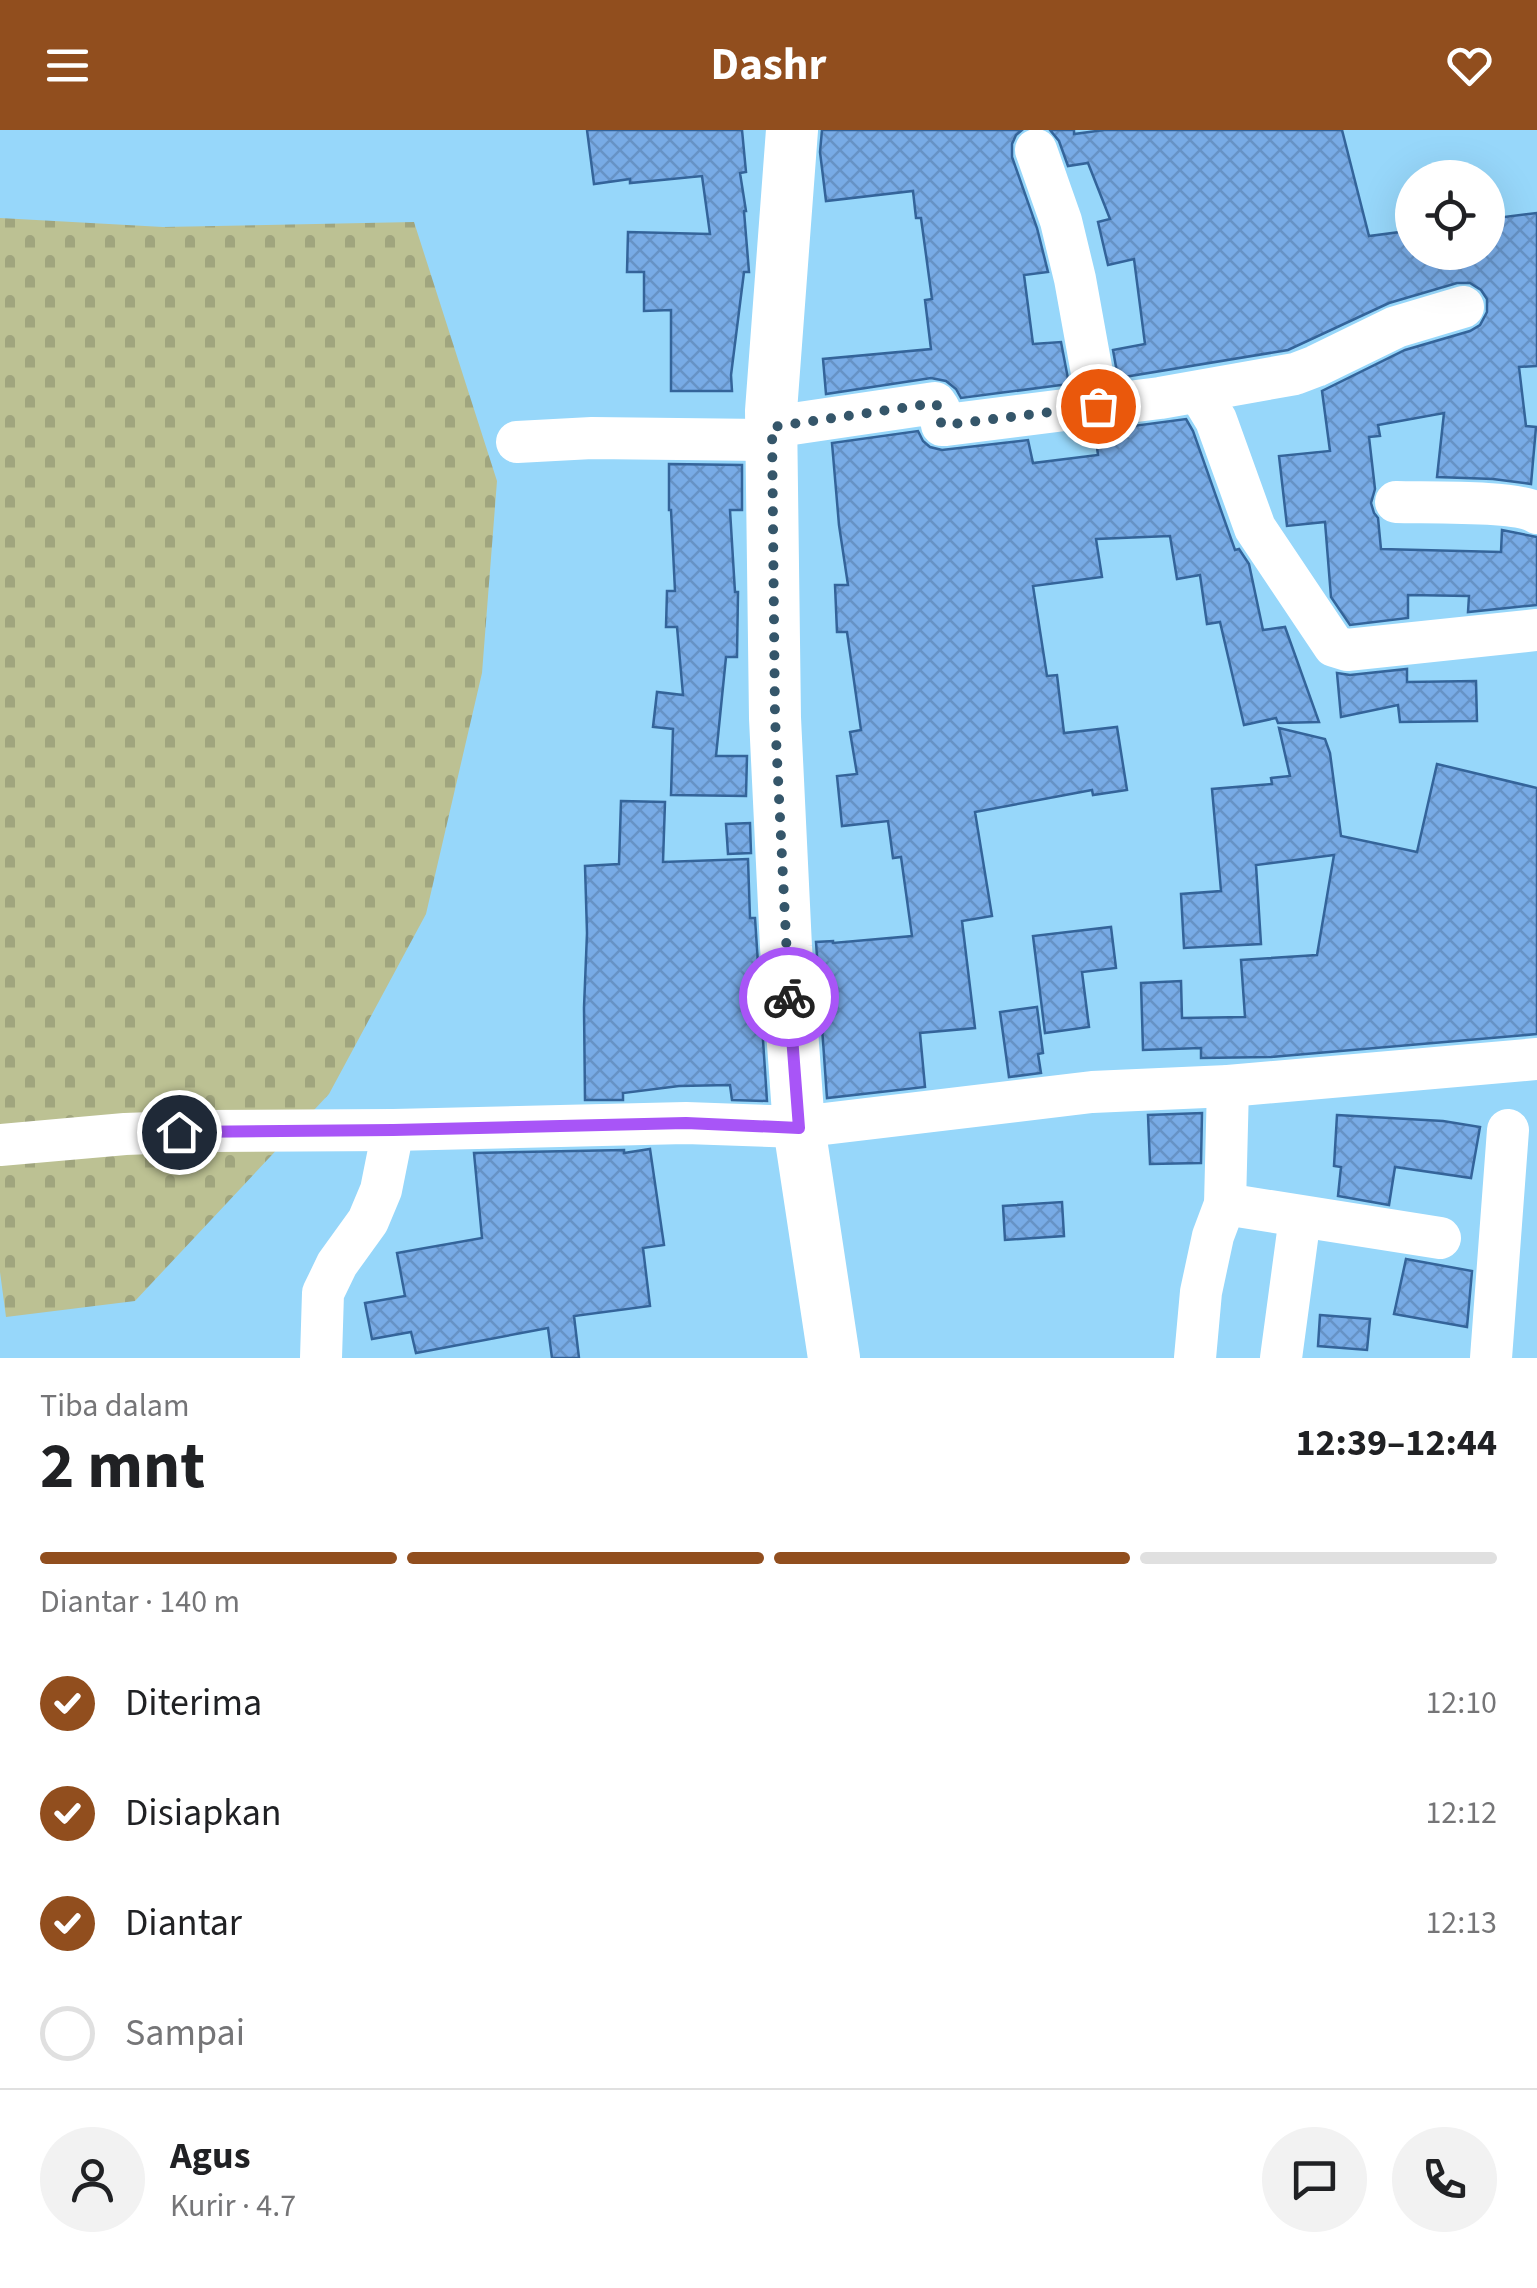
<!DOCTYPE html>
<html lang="id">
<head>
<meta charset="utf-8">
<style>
	:root { --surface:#fff; --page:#f2f2f2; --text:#202124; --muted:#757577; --line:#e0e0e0; --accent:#914e1e }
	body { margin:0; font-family:"Source Sans 3",sans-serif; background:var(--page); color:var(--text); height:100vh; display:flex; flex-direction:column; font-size:38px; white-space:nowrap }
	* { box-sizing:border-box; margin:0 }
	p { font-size:32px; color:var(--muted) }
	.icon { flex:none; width:55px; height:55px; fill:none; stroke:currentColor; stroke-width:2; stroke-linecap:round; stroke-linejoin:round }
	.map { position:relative; height:1228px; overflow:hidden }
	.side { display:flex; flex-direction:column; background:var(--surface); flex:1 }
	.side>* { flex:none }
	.buttons { position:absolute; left:1395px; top:30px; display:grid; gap:20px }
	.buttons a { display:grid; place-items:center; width:110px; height:110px; border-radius:50%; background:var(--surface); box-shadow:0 10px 40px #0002; font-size:50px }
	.pin { position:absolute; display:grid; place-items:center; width:85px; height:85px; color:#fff; margin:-42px; border:5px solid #fff; border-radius:50%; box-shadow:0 2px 10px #0007 }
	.courier { position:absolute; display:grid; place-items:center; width:100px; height:100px; margin:-50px; border:8px solid #a855f7; border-radius:50%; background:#fff; color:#222; box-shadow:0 2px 12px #0007 }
	.summary em { font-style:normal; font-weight:700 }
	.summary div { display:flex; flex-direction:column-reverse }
	.summary { display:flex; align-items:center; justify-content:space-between; height:170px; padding:0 40px }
	h1 { font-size:65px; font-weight:700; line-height:75px }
	.bar { display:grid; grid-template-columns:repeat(4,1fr); gap:15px 10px; align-content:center; height:120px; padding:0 40px }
	.bar i { height:12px; border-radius:8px; background:var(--line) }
	.bar .active { background:var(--accent) }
	.bar p { grid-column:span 4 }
	.line { display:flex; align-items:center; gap:25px; padding:0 40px; border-top:2px solid var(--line) }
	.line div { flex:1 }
	.round { display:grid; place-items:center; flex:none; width:105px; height:105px; border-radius:52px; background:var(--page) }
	ol { padding:0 40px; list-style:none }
	li { display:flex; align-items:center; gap:30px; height:110px }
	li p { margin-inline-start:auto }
	li .icon { padding:10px; border-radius:50%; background:var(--accent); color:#fff; stroke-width:4 }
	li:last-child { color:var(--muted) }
	li i { width:55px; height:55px; border:5px solid var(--line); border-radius:50% }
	header { display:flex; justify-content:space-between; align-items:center; height:130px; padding:0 40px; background:var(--accent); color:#fff; font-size:45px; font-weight:700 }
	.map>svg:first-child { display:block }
</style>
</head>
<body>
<header><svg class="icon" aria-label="menu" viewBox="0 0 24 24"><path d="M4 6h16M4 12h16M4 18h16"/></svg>Dashr<svg class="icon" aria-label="heart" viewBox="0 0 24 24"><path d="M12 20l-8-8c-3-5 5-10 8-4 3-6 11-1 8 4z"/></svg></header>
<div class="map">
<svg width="1537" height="1228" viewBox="0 0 1537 1228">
	<defs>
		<pattern id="cemetery-stones" width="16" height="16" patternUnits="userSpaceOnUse" patternTransform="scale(2.5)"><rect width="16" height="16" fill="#bcc193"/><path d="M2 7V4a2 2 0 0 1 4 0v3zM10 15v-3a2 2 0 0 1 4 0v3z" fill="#a0a57e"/></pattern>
		<pattern id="building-cross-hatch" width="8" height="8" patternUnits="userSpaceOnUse" patternTransform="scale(2.5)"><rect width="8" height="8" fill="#78abe6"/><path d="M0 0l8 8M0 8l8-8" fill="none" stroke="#6692c5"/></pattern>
	</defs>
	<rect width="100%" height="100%" fill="#97d7fa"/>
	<path fill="url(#cemetery-stones)" d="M0,88L163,97L414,92L497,351L482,543L426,784L329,964L135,1171L6,1187L0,1142Z"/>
	<g fill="url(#building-cross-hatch)" stroke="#34649a" stroke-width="2.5">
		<path d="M587,0H742L746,42L740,43L746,81H744L749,142H744L731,245L732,261H671V180L644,181V142H627L628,102L710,104L702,46L630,53V49L594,54Z"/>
		<path d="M822,0H1022L1016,5L1012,14V27L1037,98L1048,142L1024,145L1033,214L1061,212L1069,254L961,268L956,259L946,251L931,248L826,264L823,229L931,219L925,170L932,169L921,88H916L913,61L826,71L820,22Z"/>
		<path d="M1050,0H1074V4L1104,0H1342L1369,106L1408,101L1411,122H1488V89L1537,83V236L1519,237L1526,296L1536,297L1531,354L1493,349L1437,347L1444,283L1378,295L1380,306L1369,307L1375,359L1371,373L1374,383L1378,388L1381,419L1501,422L1502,400L1537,407V475L1468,482L1469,466L1408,465V488L1350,495L1331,467L1325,392L1287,396L1279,326L1330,321L1322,261L1405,220L1470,201L1480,195L1487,182V169L1481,160L1470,153H1457L1389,173L1288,220L1118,248L1113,220L1145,214L1134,129L1108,135L1098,92L1110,89L1088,33L1068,36L1059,11Z"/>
		<path d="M1186,289L1193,301L1235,420L1239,419L1249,434L1263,500L1285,497L1319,592L1278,593L1276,588L1244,595L1220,492L1207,494L1200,445L1177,449L1170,406L1096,409L1102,447L1033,456L1047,546L1057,545L1064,603L1117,597L1127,660L1093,665L1092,660L975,682L992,786L962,791L975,898L920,903L925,957L827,968L816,812L833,811V813L912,806L901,727L893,728L888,691L842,696L837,646L857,644L850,602L861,600L847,502H837L835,455H848L839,395L832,313L918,301L923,311L930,317L942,320L1028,310L1033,333L1098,325L1095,301Z"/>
		<path d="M669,334L742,335V380H730L735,462H738L737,527H726L716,626H747L746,666L671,665L673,599L653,597L657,562L683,565L677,497H666L667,461H675L671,380H669Z"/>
		<path d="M1407,539V552L1476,551L1477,591L1400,592L1398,575L1341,587L1337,543L1350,545Z"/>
		<path d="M1279,598L1325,609L1330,623L1341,706L1417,722L1437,634L1537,658V904L1271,927L1201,928V918L1143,920L1141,853L1181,851L1182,888L1245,887L1241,830L1317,825L1334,725L1256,735L1261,814L1184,818L1181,764L1221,761L1212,659L1272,654L1271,648L1290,646Z"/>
		<path d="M621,671L665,672L663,732L748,729L750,788H755L767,971L732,970L730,955L679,956L623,963V970H585L584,878L587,803L585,736L619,734Z"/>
		<path d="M750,693L751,723L728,724L726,694Z"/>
		<path d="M1111,797L1116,838L1082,842L1089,897L1045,903L1033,806Z"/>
		<path d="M1037,877L1043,923L1038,924L1041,943L1009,947L1000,882Z"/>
		<path d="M1202,983L1201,1033L1150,1034L1148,985Z"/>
		<path d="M1337,985L1443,991L1480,997L1471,1048L1395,1037L1389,1075L1338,1066L1341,1037L1334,1036Z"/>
		<path d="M650,1019L664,1115L643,1118L650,1176L574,1186L579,1228H552L548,1198L416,1223L411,1202L372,1209L365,1173L405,1166L397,1123L482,1108L474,1023L624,1020V1023Z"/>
		<path d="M1062,1072L1064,1106L1005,1110L1003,1076Z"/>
		<path d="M1406,1129L1472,1141L1467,1197L1394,1184Z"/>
		<path d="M1320,1185L1370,1189L1367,1220L1318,1216Z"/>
	</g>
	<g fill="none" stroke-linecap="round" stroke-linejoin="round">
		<g stroke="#fff" stroke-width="42">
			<path d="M1036,20L1061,91L1075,149L1098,276"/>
			<path d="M1199,262L1216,290L1255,398L1334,516L1347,520L1537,500"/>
			<path d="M772,297L935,273L939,279L942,295H946L1160,268L1295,244L1316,236L1396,197L1463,177"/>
			<path d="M517,312L592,308L772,310"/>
			<path d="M1396,372C1424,373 1517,370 1537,383"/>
			<path d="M0,1015L125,1004L206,1001L393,1000L686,993L799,997L1092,962L1228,956L1537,929"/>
			<path d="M1225,1074L1440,1108"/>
			<path d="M321,1228L323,1163L337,1134L368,1091L381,1060L393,1000"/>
			<path d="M1195,1228L1201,1162L1213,1106L1225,1074L1228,956"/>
			<path d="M1281,1228L1300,1087"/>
			<path d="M1491,1228L1508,1000"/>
		</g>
		<path stroke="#fff" stroke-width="52" d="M792,0L771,281L775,588L786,817L799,997L834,1228"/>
	</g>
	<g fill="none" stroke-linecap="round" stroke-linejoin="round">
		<path stroke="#35566a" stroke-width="10" stroke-dasharray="0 18" d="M789,867L775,588L772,297L929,274L935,273C941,279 938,287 942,295H946L1098,276"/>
		<path stroke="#a855f7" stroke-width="12" d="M179,1002L393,1000L686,993L799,998L789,867"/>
	</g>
</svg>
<div class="buttons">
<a><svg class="icon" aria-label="locate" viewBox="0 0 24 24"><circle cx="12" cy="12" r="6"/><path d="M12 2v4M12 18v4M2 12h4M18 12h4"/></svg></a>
</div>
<div class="pin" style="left:1098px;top:276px;background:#ea580c"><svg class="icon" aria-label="bag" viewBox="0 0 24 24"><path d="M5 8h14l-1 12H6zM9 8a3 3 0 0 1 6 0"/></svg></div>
<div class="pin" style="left:179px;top:1002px;background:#1f2937"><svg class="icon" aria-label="home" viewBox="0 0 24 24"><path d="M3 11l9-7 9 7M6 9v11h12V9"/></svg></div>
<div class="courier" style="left:789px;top:867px"><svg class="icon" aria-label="bike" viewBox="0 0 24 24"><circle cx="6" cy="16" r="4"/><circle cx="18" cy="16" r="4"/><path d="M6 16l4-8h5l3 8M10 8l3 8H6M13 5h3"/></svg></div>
</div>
<section class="side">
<div class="summary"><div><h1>2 mnt</h1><p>Tiba dalam</p></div><em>12:39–12:44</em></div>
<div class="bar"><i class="active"></i><i class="active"></i><i class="active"></i><i></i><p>Diantar · 140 m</p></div>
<ol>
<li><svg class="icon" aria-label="check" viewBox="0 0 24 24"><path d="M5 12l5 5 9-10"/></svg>Diterima<p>12:10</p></li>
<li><svg class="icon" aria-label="check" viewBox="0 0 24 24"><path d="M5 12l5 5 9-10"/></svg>Disiapkan<p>12:12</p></li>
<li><svg class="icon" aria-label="check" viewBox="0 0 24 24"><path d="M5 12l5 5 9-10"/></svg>Diantar<p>12:13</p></li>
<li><i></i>Sampai</li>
</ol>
<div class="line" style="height:180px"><a class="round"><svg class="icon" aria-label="person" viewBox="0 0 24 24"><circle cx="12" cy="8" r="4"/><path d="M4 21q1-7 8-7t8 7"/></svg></a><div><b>Agus</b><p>Kurir · 4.7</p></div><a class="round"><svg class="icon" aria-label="chat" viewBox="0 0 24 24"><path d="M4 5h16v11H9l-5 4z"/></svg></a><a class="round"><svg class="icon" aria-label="phone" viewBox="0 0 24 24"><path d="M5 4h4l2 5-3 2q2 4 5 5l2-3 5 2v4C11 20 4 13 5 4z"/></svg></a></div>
</section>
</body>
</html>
